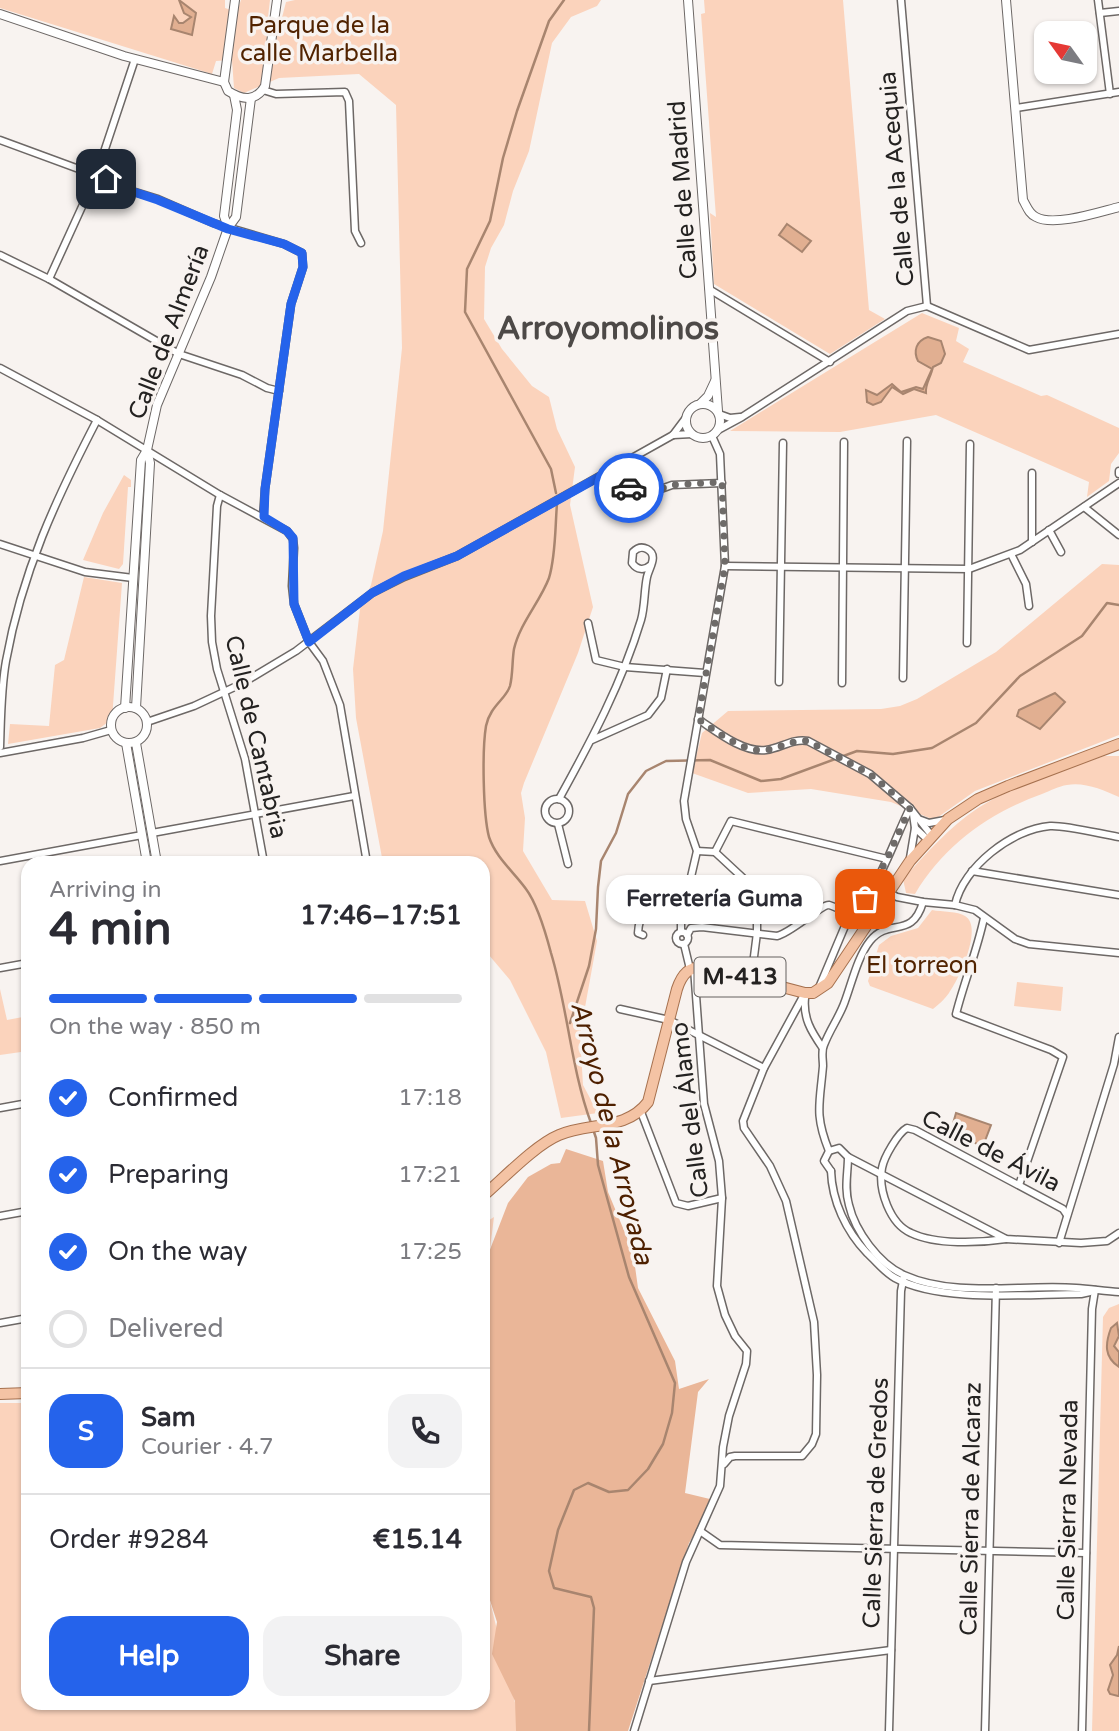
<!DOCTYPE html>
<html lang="en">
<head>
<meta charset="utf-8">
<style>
	:root { --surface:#fff; --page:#f2f2f3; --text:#2b2b33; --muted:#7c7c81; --line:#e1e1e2; --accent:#2563eb }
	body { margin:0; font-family:"Varela Round",sans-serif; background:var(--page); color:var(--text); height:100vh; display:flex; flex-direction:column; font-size:26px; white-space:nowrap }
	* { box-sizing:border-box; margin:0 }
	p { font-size:23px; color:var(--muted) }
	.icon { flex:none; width:38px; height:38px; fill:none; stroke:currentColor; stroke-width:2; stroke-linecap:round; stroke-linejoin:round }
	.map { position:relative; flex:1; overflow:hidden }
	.sheet { position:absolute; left:21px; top:856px; width:469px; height:854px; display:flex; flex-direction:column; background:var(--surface); border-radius:21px; box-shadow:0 2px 5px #0004 }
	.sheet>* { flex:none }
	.needle { width:46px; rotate:303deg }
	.fabs { position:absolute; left:1034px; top:21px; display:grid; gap:14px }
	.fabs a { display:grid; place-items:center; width:63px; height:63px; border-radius:14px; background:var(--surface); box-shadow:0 2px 5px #0004; font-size:35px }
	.pin { position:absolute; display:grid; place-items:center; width:60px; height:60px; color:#fff; margin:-30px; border-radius:14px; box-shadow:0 4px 10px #0006 }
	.courier { position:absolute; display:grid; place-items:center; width:70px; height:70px; margin:-35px; border:5px solid #2563eb; border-radius:50%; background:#fff; color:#222; box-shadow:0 2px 9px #0007 }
	.bubble { position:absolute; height:49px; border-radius:21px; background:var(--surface); box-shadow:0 2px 5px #0004; font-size:23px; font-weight:700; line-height:49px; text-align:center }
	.head em { font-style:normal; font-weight:700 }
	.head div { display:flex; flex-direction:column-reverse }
	.head { display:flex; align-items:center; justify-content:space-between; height:119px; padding:0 28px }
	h1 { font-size:46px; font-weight:700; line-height:52px }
	.bar { display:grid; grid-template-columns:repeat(4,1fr); gap:10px 7px; align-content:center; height:84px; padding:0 28px }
	.bar i { height:9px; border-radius:5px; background:var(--line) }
	.bar .on { background:var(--accent) }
	.bar p { grid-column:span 4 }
	.line { display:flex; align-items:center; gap:18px; padding:0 28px; border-top:2px solid var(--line) }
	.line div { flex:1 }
	.round { display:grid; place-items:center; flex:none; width:74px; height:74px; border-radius:21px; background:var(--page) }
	ol { padding:0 28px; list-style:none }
	li { display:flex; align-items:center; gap:21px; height:77px }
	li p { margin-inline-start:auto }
	li .icon { padding:7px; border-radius:50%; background:var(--accent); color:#fff; stroke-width:4 }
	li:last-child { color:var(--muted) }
	li i { width:38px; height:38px; border:4px solid var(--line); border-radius:50% }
	.button { display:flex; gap:14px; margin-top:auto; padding:14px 28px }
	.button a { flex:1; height:80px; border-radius:21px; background:var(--accent); color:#fff; font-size:28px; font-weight:700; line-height:80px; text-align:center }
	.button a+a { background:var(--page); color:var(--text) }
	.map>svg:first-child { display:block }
</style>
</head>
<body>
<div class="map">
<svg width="1119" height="1731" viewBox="0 0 1119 1731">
	<rect width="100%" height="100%" fill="#f8f3f0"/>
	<g fill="#fbd3bc">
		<path d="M0,0H225V8L237,12L241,0H270L266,34L277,37L286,2L295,0H601L597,6L571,17L552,43L529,151L513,191L504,225L491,248L485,267L484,319L502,349L532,386L549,397L557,429L575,467L570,505L593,607L578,653L524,783L521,793L525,818L523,851L552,900L585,901L597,941L580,1035L583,1085L598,1113L561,1118L546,1052L510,980L483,948V863H406L404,857L397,863H383L356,718L353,669L360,609L371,585L383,531L402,348L396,105L359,74L279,78L244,93L234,88L232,60L216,61L212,74L0,8Z"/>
		<path d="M704,0H843L869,310L885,319L830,354L714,284L710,213L716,217L701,14L705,13Z"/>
		<path d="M922,313L959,328L956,341L969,349L963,362L1041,396L1047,395L1119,428V453L1111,464L1109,481L1087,497L1089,482L936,415L840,432L730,431Z"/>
		<path d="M124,475L131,480V487H128L123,564L119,569L83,560L103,513Z"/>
		<path d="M1102,564L1119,565V735L975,791L934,820L891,802L811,789L748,793L692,773L702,733L728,711L881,709L900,706L917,699L996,652Z"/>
		<path d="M84,577L122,583L112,719L100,728L8,744L10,724L49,726L55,665L64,660Z"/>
		<path d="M1104,756H1119V797C1103,790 1085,782 1067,785C1059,786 1050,791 1042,794C989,813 944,845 915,894L906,893L903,879C927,853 949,827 978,808C1013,785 1065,770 1104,756Z"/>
		<path d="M932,910C942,912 958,911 965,916C984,927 958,981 949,993C945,999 939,1004 933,1009L870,986L868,981L879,945L891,936L918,928Z"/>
		<path d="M1017,982L1063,987L1061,1011L1014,1006Z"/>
		<path d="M0,989L7,1020L28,1016V1051L0,1055Z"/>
		<path d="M494,1217L483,1304V1224Z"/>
		<path d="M1119,1304V1731H1092L1103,1317L1109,1308Z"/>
		<path d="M0,1403H28V1703H483V1573L522,1731H0Z"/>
	</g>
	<path fill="#eab698" d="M566,1149L603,1161L608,1192L633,1252L638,1288L675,1361L679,1389L709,1379L698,1392L685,1493L714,1500L689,1543L628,1731H516L515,1701L492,1654L497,1622L483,1579L484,1265L508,1203L528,1177L551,1164L560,1163Z"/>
	<g fill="#e1af91" stroke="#a8856f" stroke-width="2">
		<path d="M179,0L196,13L192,35L171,29L174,16L179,23H183L191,17L184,13Z"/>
		<path d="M787,224L811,241L802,252L779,235Z"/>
		<path d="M928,337L941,341L945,354L941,363L933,367C931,377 925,384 926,393L914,389L903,394L892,387L881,402L873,405L867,402L866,390L877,395L892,384L901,392L916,387L923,389L932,369L918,361C913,351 916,341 928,337Z"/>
		<path d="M1055,693L1065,702L1040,729L1017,716L1019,710Z"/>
		<path d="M956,1113L991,1125L983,1146L950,1134Z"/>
		<path d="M1117,1323L1119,1336L1114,1346L1119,1352V1367C1104,1357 1105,1344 1111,1328Z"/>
		<path d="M1119,1646V1696H1118L1110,1694L1108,1690L1113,1675L1110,1665L1117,1655Z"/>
	</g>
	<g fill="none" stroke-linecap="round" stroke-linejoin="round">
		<g stroke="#a8856f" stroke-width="2.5">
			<path d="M556,493L551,469L465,312L467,269L490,221L503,158L517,111L549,21L564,0"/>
			<path d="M557,504C555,527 556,555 549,578C540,602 520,623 514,649C512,661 513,674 510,686C506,699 490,706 486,726C482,750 483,814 489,837C496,858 514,872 526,889C538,905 546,934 551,953C568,1009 571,1069 591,1123"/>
			<path d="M570,1023L589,966L596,929L598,887L601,861L616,833L628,794L646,771L666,761L710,760L761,781L781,779L857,751L893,754L932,748L976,723L1020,676L1082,636L1107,603L1119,605"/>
			<path d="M589,1731L594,1608L591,1597L554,1588L549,1571L558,1530L574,1490L588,1483L609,1492L628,1490L648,1469L663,1444L672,1413L675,1383L629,1277L598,1165L596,1138L593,1129"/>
		</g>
		<defs>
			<g id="minor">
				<path d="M901,0L927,306"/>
				<path d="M1098,0L1110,94"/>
				<path d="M1100,13L1119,11"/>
				<path d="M263,90L276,94L345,92L349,101L355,231L361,243"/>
				<path d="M1016,108L1119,92"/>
				<path d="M0,140L106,179L119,187L158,199L213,223L284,244L302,253L303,267L291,304L265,489L263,517"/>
				<path d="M0,255L49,279L179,354L242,375L267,388L279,391"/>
				<path d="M49,279L96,176L135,59"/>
				<path d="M709,289L830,362"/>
				<path d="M927,306L1029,350L1119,334"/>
				<path d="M0,368L97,420L220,495L287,531L293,539L294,548L292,586L294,604L309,642L323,661L340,705L367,863"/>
				<path d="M719,414L730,418L740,417"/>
				<path d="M718,430L742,417L907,311L927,306"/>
				<path d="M673,435L692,434"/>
				<path d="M617,467L633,493L647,494L672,485L722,483"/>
				<path d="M1119,471V474"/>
				<path d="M1032,473V542"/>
				<path d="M220,495L217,506L211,616L212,642L217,669L245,759L264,863"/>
				<path d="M1084,507L1119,535"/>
				<path d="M1049,530L1061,552"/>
				<path d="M0,544L85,572L133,578"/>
				<path d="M1011,554L1026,584L1029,606"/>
				<path d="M725,566L969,569L1020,550L1119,483"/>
				<path d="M588,623L596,660L625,667L705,673"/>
				<path d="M967,643L970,444"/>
				<path d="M903,678L907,441"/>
				<path d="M779,682L783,443"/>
				<path d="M842,683L844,442"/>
				<path d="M698,719C716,731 743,753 766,750C781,748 793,738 808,741L870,774L910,808L932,836"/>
				<path d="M147,722L194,706L241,684L296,651L372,593L404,577L457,556L673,435L685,419"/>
				<path d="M592,740L648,715L661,698L667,669"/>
				<path d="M0,747C1,718 1,689 6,661C22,572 56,499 97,420"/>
				<path d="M0,753L83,738L111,730"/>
				<circle cx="557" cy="811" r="12"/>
				<path d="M559,799C591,741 622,683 641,620C645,606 644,591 647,577C649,568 659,555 647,549C641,546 637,548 633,552L632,563C637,570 644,571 651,565"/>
				<path d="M921,820L929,823L945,820"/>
				<path d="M558,824L568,864"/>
				<path d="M915,828L928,840"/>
				<path d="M152,833L354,796"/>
				<path d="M697,851L715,852L757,891V933L751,980"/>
				<path d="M715,852L731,821L887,859"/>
				<path d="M910,858L915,828L913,814"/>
				<path d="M0,861L142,835"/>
				<path d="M972,871L1119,895"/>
				<path d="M888,892L897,897L923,902L955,905L975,910L1015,939L1029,944L1119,953"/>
				<path d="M955,905C963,867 1012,829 1050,826C1065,825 1101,834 1119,837"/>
				<path d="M984,918C977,951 964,982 956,1014L1051,1050L1063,1057L1019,1185"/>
				<path d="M681,932V920L697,851L686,819L684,801L725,566L720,454L712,436"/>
				<circle cx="682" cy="938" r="6"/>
				<path d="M643,935L638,933C639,913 650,897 664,881L689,887"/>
				<path d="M687,935L691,928L702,927L777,936C791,933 822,904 829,905C836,907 843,911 850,914"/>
				<path d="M684,944L690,969"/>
				<path d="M0,968L28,963"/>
				<path d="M818,990L850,914C877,896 895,837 910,808"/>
				<path d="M805,998C803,1018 811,1031 822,1047"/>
				<path d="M620,1009L669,1020L764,1068"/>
				<path d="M0,1108L28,1103"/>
				<path d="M641,1112L676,1203L688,1206L722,1198"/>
				<path d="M829,1151L839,1148L848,1157C848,1173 844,1188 849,1205C855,1231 879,1264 904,1275C955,1298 1022,1284 1076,1288C1090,1289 1105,1291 1119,1292"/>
				<path d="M829,1151C814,1114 820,1103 823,1066C823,1059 821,1051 824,1045C830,1029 840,1016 845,1001C852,982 858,956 870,941C889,917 912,940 923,902"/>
				<path d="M829,1151L824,1161L831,1171"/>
				<path d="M848,1157L1006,1239L1081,1243L1107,1241L1119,1233"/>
				<path d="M831,1171C832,1201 846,1231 867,1253C876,1261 884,1272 895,1278C941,1303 1028,1294 1081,1294L1090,1292"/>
				<path d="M0,1216L28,1211"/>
				<path d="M1006,1239C979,1243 936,1245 911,1233C890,1224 878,1190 882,1168C884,1157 898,1133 907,1128L915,1130L1063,1209L1067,1215"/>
				<path d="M1059,1243L1114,1064L1119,1037"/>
				<path d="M0,1323L28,1318"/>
				<path d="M724,1464L730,1457L735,1456H802L812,1444L816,1434L817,1375L814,1322L786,1201L770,1166L744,1128L743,1121L764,1068L805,993"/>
				<path d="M700,1531L720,1545L1086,1553"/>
				<path d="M649,1681L891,1650"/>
				<path d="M634,1731L686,1562L720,1486L723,1447L729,1416L746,1364L747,1351L735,1336L725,1315L717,1286L722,1198L719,1161L704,1104L694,968"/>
				<path d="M889,1731L901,1291L904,1276"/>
				<path d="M985,1731L996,1288"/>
				<path d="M1082,1731L1092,1309L1095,1290"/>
			</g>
			<g id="tertiary">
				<path d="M235,0L224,82L228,91C242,100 256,102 265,86L277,0"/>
				<path d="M688,0L718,411"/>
				<path d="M1006,0L1023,200C1027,207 1029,214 1036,217C1054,227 1099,212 1119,207"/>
				<path d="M0,14L124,56L224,82"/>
				<path d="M228,228L224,216L237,110L234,95"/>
				<path d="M701,403L708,396L715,381"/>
				<circle cx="703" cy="421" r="17"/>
				<circle cx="129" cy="725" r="18"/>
				<path d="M125,708L141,460L147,450L157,405L211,277L228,228L236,217L251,98"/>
				<path d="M136,708L150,463L147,450"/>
				<path d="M126,743L147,863"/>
				<path d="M136,743L157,863"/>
			</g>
			<g id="primary">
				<path d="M483,1196C503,1179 535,1145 559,1135C589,1122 626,1131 648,1102L677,989C682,974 689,966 705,967L805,993H813L828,983L910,861L948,819L978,799L1008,786L1119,744"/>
				<path d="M0,1394L28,1393"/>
			</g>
		</defs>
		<use href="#minor" stroke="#6d6866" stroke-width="9"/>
		<use href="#tertiary" stroke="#6d6866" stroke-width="10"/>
		<use href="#primary" stroke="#a6714f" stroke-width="12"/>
		<use href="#minor" stroke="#fff" stroke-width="6"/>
		<use href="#tertiary" stroke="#fff" stroke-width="8"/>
		<use href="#primary" stroke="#f4c3a4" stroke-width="10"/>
	</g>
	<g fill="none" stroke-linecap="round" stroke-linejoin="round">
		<path stroke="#6e6b69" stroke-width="7" stroke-dasharray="0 12.6" d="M629,488L633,493L647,494L672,485L722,482L725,566L698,719C716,731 743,753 766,750C781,748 793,739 808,741L870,774L910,808L887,859L865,899"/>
		<path stroke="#2563eb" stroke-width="9" d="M106,179L119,187L158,200L228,229L284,244L302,253L303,267L291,304L265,489L264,517L287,531L293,538L294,604L309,642L372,593L404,576L457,556L617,467L629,488"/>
	</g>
	<g text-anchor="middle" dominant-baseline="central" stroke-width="7" stroke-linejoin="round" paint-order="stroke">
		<rect fill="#f8f3f0" stroke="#64615f" stroke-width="2" x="694.5" y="957.5" width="91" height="39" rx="5"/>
		<g font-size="23" font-weight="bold" fill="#242221">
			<text x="740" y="977">M-413</text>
		</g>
		<g font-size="24" fill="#512300" stroke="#f8f3f0">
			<text x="319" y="25">Parque de la<tspan x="319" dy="28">calle Marbella</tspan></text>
			<text x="922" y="965">El torreon</text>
		</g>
		<g font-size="24" fill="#242221" stroke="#f8f3f0">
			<text transform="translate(897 179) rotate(-95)">Calle de la Acequia</text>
			<text transform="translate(683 190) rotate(-94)">Calle de Madrid</text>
			<text transform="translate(169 332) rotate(-69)">Calle de Almería</text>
			<text transform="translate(256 737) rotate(77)">Calle de Cantabria</text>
			<text transform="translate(690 1110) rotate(-97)">Calle del Álamo</text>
			<text transform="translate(991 1151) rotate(27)">Calle de Ávila</text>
			<text transform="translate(876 1503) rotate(-88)">Calle Sierra de Gredos</text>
			<text transform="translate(971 1509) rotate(-89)">Calle Sierra de Alcaraz</text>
			<text transform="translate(1068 1510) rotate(-89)">Calle Sierra Nevada</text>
		</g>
		<g font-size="26" font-style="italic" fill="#4e2000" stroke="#f8f3f0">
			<text transform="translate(612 1133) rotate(76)">Arroyo de la Arroyada</text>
		</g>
		<g font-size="32" font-weight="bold" fill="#4d4947" stroke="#f8f3f0">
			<text x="608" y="329">Arroyomolinos</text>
		</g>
	</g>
</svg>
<div class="fabs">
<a><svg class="needle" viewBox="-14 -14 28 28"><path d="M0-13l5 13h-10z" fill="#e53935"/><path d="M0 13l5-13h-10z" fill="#7c7c81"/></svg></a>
</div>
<div class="pin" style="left:865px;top:899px;background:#ea580c"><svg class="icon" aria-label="bag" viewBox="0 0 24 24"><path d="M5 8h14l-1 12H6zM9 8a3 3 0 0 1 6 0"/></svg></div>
<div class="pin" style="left:106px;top:179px;background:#1f2937"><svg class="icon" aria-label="home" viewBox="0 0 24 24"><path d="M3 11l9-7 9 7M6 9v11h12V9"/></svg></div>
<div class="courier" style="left:629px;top:488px"><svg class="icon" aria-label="car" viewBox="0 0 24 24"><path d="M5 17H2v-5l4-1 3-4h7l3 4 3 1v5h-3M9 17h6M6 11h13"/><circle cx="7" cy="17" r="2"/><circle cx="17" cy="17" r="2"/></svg></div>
<div class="bubble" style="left:606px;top:875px;width:217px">Ferretería Guma</div>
<section class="sheet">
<div class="head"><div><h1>4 min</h1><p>Arriving in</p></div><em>17:46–17:51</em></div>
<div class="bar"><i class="on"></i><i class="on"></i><i class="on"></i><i></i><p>On the way · 850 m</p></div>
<ol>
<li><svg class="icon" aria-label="check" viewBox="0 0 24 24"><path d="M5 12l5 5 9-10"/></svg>Confirmed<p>17:18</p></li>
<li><svg class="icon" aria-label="check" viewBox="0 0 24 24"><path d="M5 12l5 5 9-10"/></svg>Preparing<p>17:21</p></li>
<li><svg class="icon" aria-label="check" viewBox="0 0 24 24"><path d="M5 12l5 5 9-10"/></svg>On the way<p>17:25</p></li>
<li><i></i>Delivered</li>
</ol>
<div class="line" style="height:126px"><b class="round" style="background:var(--accent);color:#fff">S</b><div><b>Sam</b><p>Courier · 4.7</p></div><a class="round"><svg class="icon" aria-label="phone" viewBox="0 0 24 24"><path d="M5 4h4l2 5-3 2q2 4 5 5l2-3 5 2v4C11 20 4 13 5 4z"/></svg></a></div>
<div class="line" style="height:91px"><div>Order #9284</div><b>€15.14</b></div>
<div class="button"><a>Help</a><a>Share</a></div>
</section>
</div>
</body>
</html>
